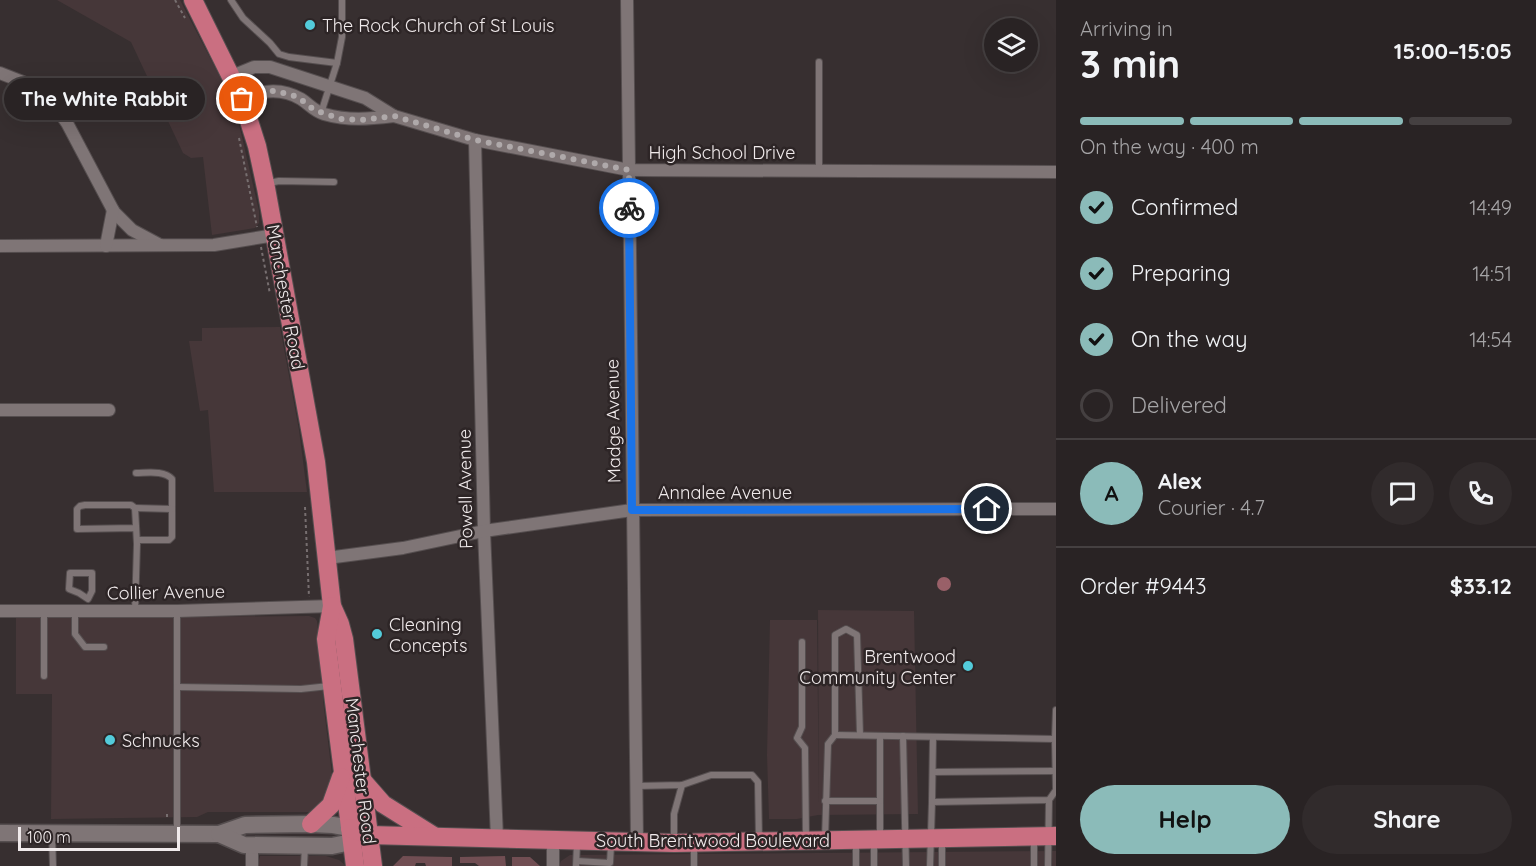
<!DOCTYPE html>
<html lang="en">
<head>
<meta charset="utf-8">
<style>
	:root { --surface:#292324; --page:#312b2c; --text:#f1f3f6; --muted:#a5a4a6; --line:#454041; --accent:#8bbbb9 }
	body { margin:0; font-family:Quicksand,sans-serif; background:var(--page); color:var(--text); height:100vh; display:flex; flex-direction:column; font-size:22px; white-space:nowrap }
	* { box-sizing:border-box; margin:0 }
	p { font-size:20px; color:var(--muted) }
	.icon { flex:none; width:33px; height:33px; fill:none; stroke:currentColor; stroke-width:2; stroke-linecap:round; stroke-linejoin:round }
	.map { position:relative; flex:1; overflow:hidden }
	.panel { display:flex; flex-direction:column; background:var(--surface); width:480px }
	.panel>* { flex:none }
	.controls { position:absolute; left:984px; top:18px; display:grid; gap:12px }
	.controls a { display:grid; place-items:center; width:54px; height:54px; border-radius:50%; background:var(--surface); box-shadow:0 6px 24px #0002,0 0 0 2px var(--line); font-size:30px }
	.scale { position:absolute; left:18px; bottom:15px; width:162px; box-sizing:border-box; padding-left:6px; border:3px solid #f0eaeb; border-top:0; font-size:16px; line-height:21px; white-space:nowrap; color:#f0eaeb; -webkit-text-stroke:4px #2d2526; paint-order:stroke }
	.pin { position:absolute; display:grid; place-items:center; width:51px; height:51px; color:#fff; margin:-26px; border:3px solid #fff; border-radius:50%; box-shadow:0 2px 6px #0007 }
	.courier { position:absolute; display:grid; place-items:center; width:60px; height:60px; margin:-30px; border:4px solid #1a73e8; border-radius:50%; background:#fff; color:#222; box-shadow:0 2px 8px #0007 }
	.bubble { position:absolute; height:42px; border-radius:21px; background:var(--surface); box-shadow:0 6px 24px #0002,0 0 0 2px var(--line); font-size:20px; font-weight:700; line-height:42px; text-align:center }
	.headline em { font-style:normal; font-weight:700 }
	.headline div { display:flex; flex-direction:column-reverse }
	.headline { display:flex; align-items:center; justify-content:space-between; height:102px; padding:0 24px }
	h1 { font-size:39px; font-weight:700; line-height:45px }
	.bar { display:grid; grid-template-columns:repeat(4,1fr); gap:9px 6px; align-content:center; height:72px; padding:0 24px }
	.bar i { height:8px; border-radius:4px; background:var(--line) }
	.bar .on { background:var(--accent) }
	.bar p { grid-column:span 4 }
	.line { display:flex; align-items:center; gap:15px; padding:0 24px; border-top:2px solid var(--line) }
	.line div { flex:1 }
	.round { display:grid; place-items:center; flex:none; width:63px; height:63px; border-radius:32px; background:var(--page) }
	ol { padding:0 24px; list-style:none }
	li { display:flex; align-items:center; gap:18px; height:66px }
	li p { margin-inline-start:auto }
	li .icon { padding:6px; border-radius:50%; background:var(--accent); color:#111; stroke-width:4 }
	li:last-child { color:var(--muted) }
	li i { width:33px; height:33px; border:3px solid var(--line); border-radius:50% }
	.primary-button { display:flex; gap:12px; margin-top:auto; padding:12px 24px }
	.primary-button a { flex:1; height:69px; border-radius:36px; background:var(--accent); color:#111; font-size:24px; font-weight:700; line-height:69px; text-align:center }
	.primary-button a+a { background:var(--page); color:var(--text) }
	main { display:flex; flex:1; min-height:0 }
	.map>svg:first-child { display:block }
</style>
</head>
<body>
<main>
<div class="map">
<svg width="1056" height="866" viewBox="0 0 1056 866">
	<rect width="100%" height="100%" fill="#372f30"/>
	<g fill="#463739">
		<path d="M57,0H180L221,79L239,124L259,211V223L255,228L212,235L203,157L191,158L183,153L131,42Z"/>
		<path d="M280,327L299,430L307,492H214L208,410L200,411L189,341H202V328Z"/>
		<path d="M818,610L914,611L918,814L818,815L797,819H769L767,755L770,620H817L819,807Z"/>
		<path d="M309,616L315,618L317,621L323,673V700L333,783L332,790L312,812H208L197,817L51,819L52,694H16V618Z"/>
		<path d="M1056,851V866H559L561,861L570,855Z"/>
		<path d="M260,856H326L339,860L346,866H257Z"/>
	</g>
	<g fill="#714e53">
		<path d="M403,856L452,857V866H426L425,863H416L415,866H393Z"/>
		<path d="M505,856L506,866H479L475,863H460V857Z"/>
		<path d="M512,857H530L540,866H512Z"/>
	</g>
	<circle fill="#996068" cx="944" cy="584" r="7"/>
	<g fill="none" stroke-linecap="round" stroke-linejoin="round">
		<defs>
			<g id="lane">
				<path d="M231,0L243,18L270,43L279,54L289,57L337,63"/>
				<path d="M321,113L337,63L342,37V0"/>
				<path d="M819,170V62"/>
				<path d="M269,183L279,181L334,182"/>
				<path d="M136,473C147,473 164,470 172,479V537L169,540H137"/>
				<path d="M135,508L172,509"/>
				<path d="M70,573H92V591L88,599L79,593L69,589Z"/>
				<path d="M44,611V676"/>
				<path d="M75,611V634L85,647H104"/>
				<path d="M135,611L137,544L135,508L131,505H85L80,506L77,509V529L135,528"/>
				<path d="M177,611V832"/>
				<path d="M802,642V727L797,738L805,748L806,839"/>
				<path d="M177,687L301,689L329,686"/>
				<path d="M835,735L1055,739L1056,790L1049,800L932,802L930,866"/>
				<path d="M880,736V839"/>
				<path d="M903,736L906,866"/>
				<path d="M1055,739L1056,710"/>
				<path d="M933,772L1055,771"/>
				<path d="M636,786L682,785L711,775H752L758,782L759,841"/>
				<path d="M825,801H880"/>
				<path d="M932,802L933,738"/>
				<path d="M52,834L53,866"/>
				<path d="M825,839L828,744L835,735V635L846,629L857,635L860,735"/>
				<path d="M674,840V814L682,785"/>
				<path d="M694,846V866"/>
				<path d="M577,861L610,863L611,845"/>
				<path d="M304,866L305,846"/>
				<path d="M576,866L577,844"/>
				<path d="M856,866V843"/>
				<path d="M874,866V843"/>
				<path d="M942,866V842"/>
				<path d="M1034,866V840"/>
				<path d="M1048,866L1049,800"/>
			</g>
			<g id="street">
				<path d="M627,0L637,841"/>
				<path d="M0,73L28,84L56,107L67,123L114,212L132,230L160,245"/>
				<path d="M232,76L254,67H270L365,98L394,116L475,140L629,170L1056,172"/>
				<path d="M242,99C261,90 281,87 301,99C309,104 314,111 324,114C348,121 369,119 394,116"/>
				<path d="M475,140L484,531L497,838"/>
				<path d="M0,246L214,245L275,235"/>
				<path d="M106,246L113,210"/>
				<path d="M0,410H109"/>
				<path d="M327,558L403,548L484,531L632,510L1056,509"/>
				<path d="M0,611H177L332,606"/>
				<path d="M252,866V845"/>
				<path d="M553,866V840"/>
			</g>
			<g id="secondary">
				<path d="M0,833L219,834L245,825L311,824L333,825L350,828"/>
				<path d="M219,834L244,845L332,846L351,842"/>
			</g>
			<g id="primary">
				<path d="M193,0L242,99L257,146L266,188L316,462L332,606L340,624L344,639L373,866"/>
				<path d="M332,606L326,639L355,866"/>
				<path d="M362,780L383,804L434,836"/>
				<path d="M311,824L331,805L341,777"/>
				<path d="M350,828L369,835L674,843L1056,836"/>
			</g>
		</defs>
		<use href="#lane" stroke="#554e4f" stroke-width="8"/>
		<use href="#street" stroke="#554e4f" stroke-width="14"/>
		<use href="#secondary" stroke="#554e4f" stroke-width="19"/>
		<use href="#primary" stroke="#554e4f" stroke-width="20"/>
		<g stroke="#776f70" stroke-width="2" stroke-dasharray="3 3" stroke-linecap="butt">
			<path d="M175,0L185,18"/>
			<path d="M239,138L257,227"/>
			<path d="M261,247L270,294"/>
			<path d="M305,507L309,597"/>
			<path d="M167,817V813"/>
		</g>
		<use href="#lane" stroke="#7f7576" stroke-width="6"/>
		<use href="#street" stroke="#7f7576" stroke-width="12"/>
		<use href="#secondary" stroke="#7f7576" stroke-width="16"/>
		<use href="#primary" stroke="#ca6f81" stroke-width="18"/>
	</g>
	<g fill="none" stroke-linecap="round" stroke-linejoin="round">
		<path stroke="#afa9aa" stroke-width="6" stroke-dasharray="0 10.8" d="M242,99L261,91H276L298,97L314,110L341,119L362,120L394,116L475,140L629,170V208"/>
		<path stroke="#1a73e8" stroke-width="8" d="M629,208L632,510L987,509"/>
	</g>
	<g fill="#53cbda" stroke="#2d2526" stroke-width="2">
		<circle cx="310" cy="25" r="6"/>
		<circle cx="377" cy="634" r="6"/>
		<circle cx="968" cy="666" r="6"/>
		<circle cx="110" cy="740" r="6"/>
	</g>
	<g text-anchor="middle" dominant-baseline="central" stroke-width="5" stroke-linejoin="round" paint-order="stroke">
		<g font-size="18" fill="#f0eaeb" stroke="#2d2526" text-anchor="start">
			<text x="322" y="25">The Rock Church of St Louis</text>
			<text x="389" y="624">Cleaning<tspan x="389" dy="21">Concepts</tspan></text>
			<text x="956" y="656" text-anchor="end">Brentwood<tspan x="956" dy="21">Community Center</tspan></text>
			<text x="122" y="740">Schnucks</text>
		</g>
		<g font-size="18" fill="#f0eaeb" stroke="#2d2526">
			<text x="722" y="152">High School Drive</text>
			<text transform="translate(286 297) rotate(80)">Manchester Road</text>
			<text transform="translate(613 421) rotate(-91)">Madge Avenue</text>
			<text transform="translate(465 489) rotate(-91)">Powell Avenue</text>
			<text x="725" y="492">Annalee Avenue</text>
			<text transform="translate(166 592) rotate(-1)">Collier Avenue</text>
			<text transform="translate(361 771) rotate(83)">Manchester Road</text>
			<text x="713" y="840">South Brentwood Boulevard</text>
		</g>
	</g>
</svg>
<div class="controls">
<a><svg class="icon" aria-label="layers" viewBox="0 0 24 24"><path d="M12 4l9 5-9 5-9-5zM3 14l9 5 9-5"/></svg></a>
</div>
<div class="scale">100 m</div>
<div class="pin" style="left:242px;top:99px;background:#ea580c"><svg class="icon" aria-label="bag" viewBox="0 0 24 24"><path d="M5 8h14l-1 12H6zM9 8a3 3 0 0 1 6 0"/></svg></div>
<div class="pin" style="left:987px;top:509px;background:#1f2937"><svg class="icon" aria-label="home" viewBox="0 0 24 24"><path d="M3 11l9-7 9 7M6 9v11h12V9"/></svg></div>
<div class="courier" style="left:629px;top:208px"><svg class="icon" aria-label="bike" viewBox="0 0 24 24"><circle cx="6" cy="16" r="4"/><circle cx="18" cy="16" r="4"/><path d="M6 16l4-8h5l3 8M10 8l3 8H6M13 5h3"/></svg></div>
<div class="bubble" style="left:4px;top:78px;width:201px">The White Rabbit</div>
</div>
<section class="panel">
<div class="headline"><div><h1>3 min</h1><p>Arriving in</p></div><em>15:00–15:05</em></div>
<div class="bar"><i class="on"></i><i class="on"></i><i class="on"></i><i></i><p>On the way · 400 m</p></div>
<ol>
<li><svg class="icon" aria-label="check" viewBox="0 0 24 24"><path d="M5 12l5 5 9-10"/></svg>Confirmed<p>14:49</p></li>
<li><svg class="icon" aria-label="check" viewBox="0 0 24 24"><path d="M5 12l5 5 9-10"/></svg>Preparing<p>14:51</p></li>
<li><svg class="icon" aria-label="check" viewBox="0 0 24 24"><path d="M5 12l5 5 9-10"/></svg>On the way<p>14:54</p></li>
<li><i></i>Delivered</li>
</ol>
<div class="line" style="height:108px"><b class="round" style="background:var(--accent);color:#111">A</b><div><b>Alex</b><p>Courier · 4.7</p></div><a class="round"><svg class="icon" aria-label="chat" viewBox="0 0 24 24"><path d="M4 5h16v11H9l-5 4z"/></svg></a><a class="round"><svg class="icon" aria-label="phone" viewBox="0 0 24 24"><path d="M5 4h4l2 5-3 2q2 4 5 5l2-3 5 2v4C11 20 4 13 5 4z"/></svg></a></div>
<div class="line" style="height:78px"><div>Order #9443</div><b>$33.12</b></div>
<div class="primary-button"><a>Help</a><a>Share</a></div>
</section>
</main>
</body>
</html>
